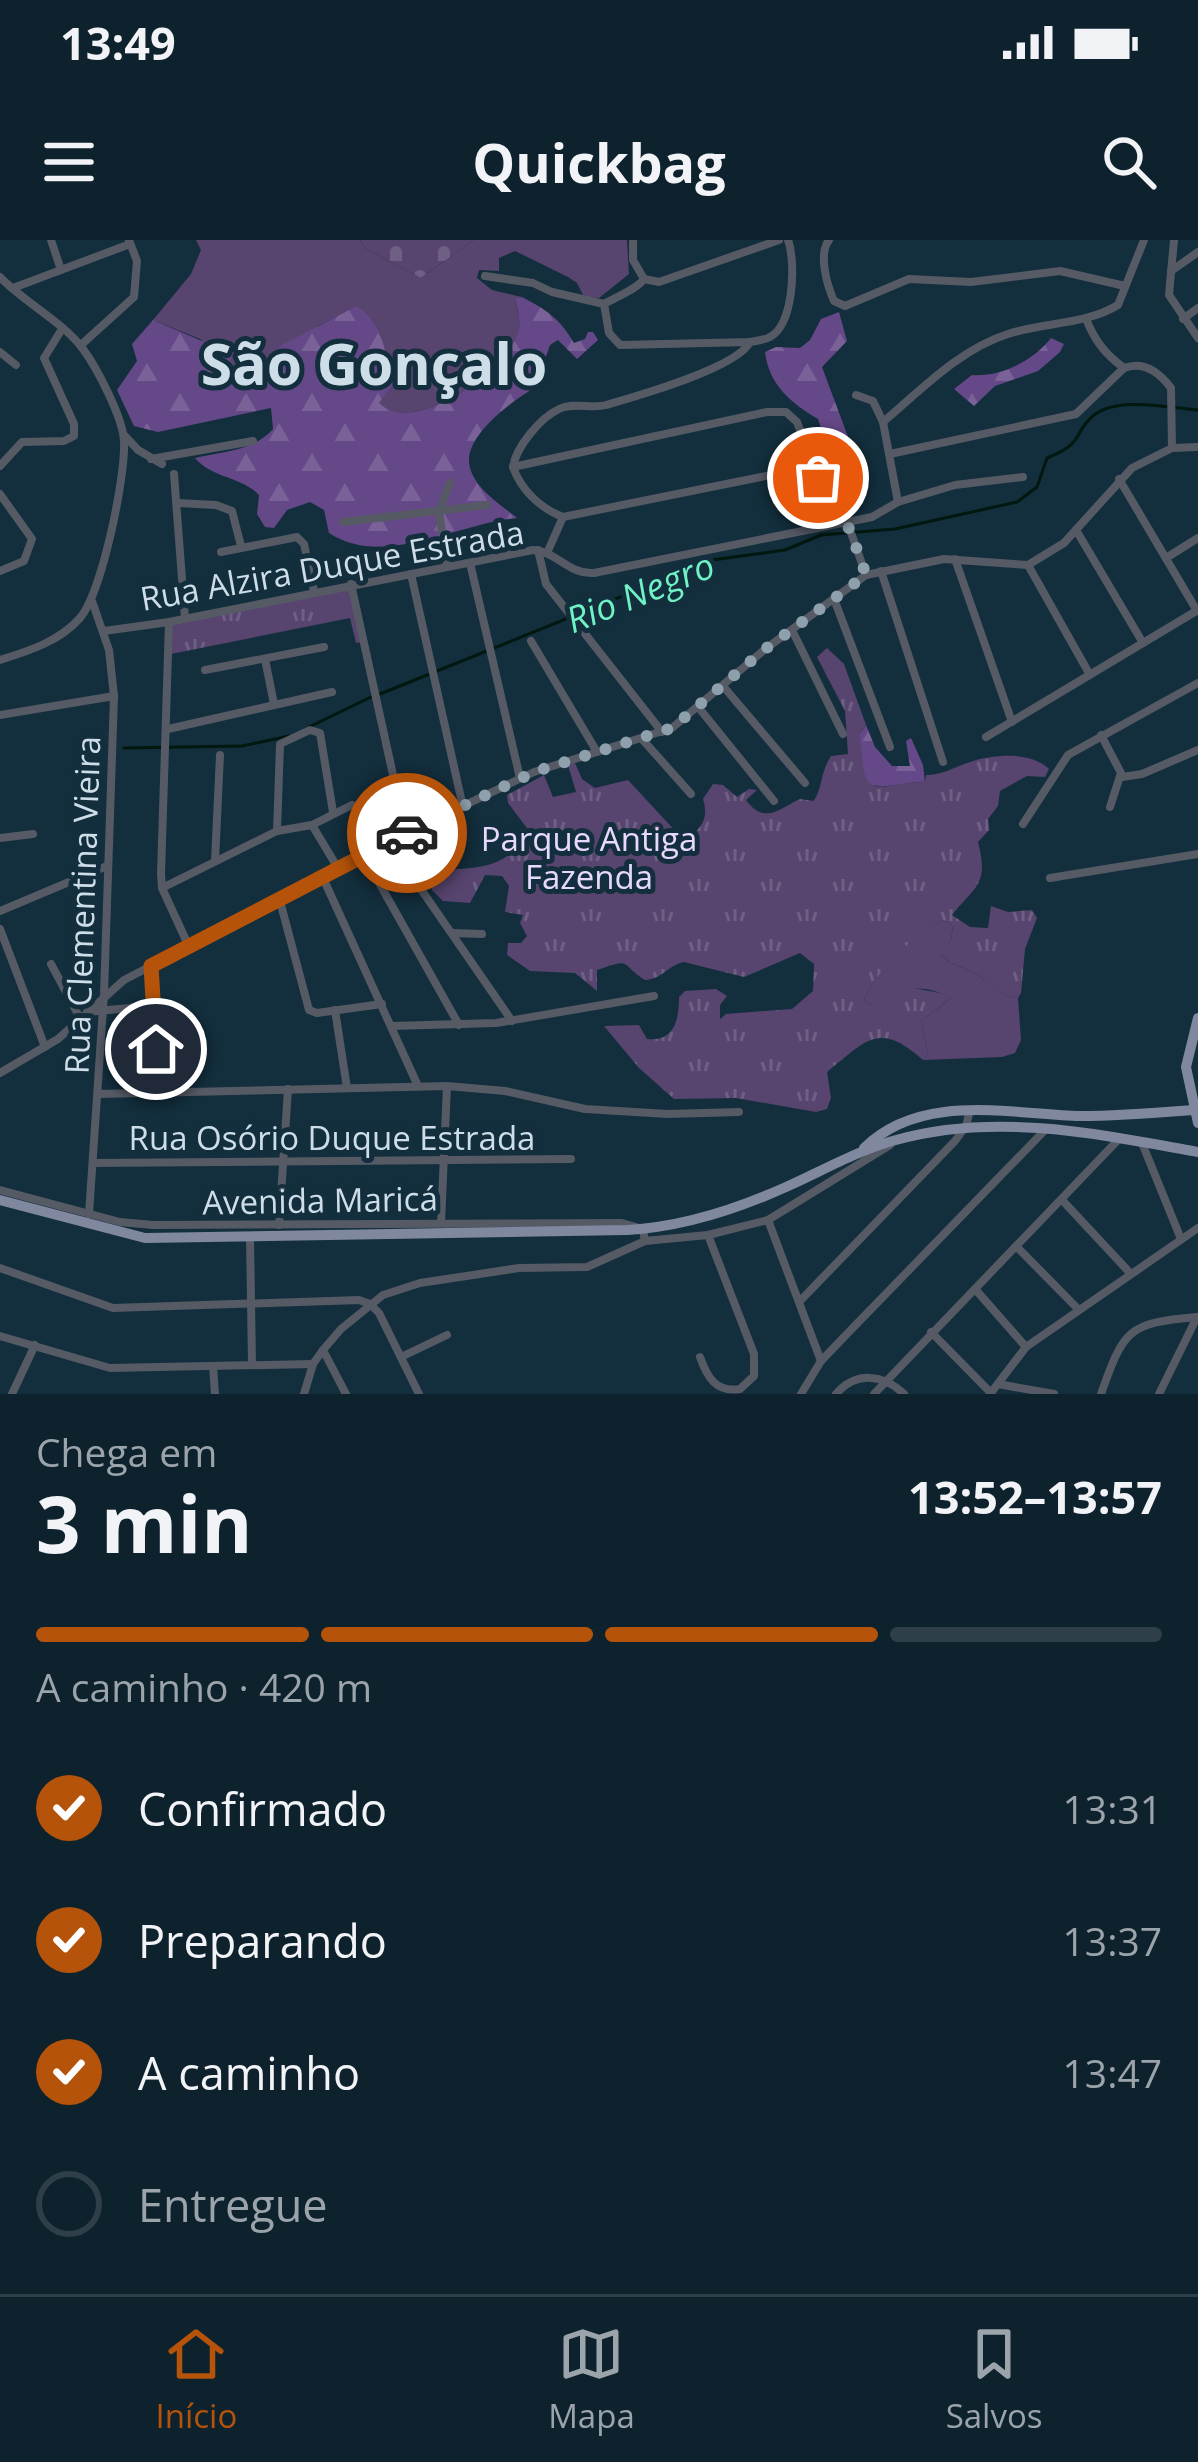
<!DOCTYPE html>
<html lang="pt">
<head>
<meta charset="utf-8">
<style>
	:root { --surface:#0e222e; --page:#172a36; --text:#f1f3f6; --muted:#9ba4aa; --line:#2e3f4a; --accent:#b45309 }
	body { margin:0; font-family:"Open Sans",sans-serif; background:var(--page); color:var(--text); height:100vh; display:flex; flex-direction:column; font-size:45px; white-space:nowrap }
	* { box-sizing:border-box; margin:0 }
	p { font-size:39px; color:var(--muted) }
	.icon { flex:none; width:66px; height:66px; fill:none; stroke:currentColor; stroke-width:2; stroke-linecap:round; stroke-linejoin:round }
	.map { position:relative; height:1154px; overflow:hidden }
	.side { display:flex; flex-direction:column; background:var(--surface); flex:1 }
	.side>* { flex:none }
	.pin { position:absolute; display:grid; place-items:center; width:102px; height:102px; color:#fff; margin:-51px; border:6px solid #fff; border-radius:50%; box-shadow:0 3px 12px #0007 }
	.courier { position:absolute; display:grid; place-items:center; width:120px; height:120px; margin:-60px; border:9px solid #b45309; border-radius:50%; background:#fff; color:#222; box-shadow:0 3px 15px #0007 }
	.overview em { font-style:normal; font-weight:700 }
	.overview div { display:flex; flex-direction:column-reverse }
	.overview { display:flex; align-items:center; justify-content:space-between; height:204px; padding:0 36px }
	h1 { font-size:78px; font-weight:700; line-height:90px }
	.bar { display:grid; grid-template-columns:repeat(4,1fr); gap:18px 12px; align-content:center; height:144px; padding:0 36px }
	.bar i { height:15px; border-radius:9px; background:var(--line) }
	.bar .selected { background:var(--accent) }
	.bar p { grid-column:span 4 }
	ol { padding:0 36px; list-style:none }
	li { display:flex; align-items:center; gap:36px; height:132px }
	li p { margin-inline-start:auto }
	li .icon { padding:12px; border-radius:50%; background:var(--accent); color:#fff; stroke-width:4 }
	li:last-child { color:var(--muted) }
	li i { width:66px; height:66px; border:6px solid var(--line); border-radius:50% }
	.status { display:flex; justify-content:space-between; align-items:center; height:84px; padding:0 60px; background:var(--surface); direction:ltr }
	.status svg { height:33px; fill:currentColor }
	header { display:flex; justify-content:space-between; align-items:center; height:156px; padding:0 36px; background:var(--surface); font-size:54px; font-weight:700 }
	.tabs { display:flex; justify-content:space-around; align-items:center; height:168px; border-top:3px solid var(--line); background:var(--surface); font-size:33px; color:var(--muted) }
	.tabs a { display:grid; justify-items:center; gap:6px }
	.tabs .selected { color:var(--accent) }
	.map>svg:first-child { display:block }
</style>
</head>
<body>
<div class="status"><b>13:49</b><svg viewBox="0 0 49 12"><path d="M0 12V9h3v3zM5 12V6h3v6zM10 12V3h3v9zM15 12V0h3v12zM26 1h20v11H26zM47 4h2v5h-2z"/></svg></div>
<header><svg class="icon" aria-label="menu" viewBox="0 0 24 24"><path d="M4 6h16M4 12h16M4 18h16"/></svg>Quickbag<svg class="icon" aria-label="search" viewBox="0 0 24 24"><circle cx="10" cy="10" r="6"/><path d="M15 15l6 6"/></svg></header>
<div class="map">
<svg width="1198" height="1154" viewBox="0 0 1198 1154">
	<defs>
		<pattern id="forest-firs" width="22" height="20" patternUnits="userSpaceOnUse" patternTransform="scale(3)"><rect width="22" height="20" fill="#654887"/><path d="M5 1l3.5 6h-7zM16 11l3.5 6h-7z" fill="#7a6298"/></pattern>
		<pattern id="cemetery-stones" width="16" height="16" patternUnits="userSpaceOnUse" patternTransform="scale(3)"><rect width="16" height="16" fill="#57446f"/><path d="M2 7V4a2 2 0 0 1 4 0v3zM10 15v-3a2 2 0 0 1 4 0v3z" fill="#6e5f84"/></pattern>
		<pattern id="park-tufts" width="24" height="20" patternUnits="userSpaceOnUse" patternTransform="scale(3)"><rect width="24" height="20" fill="#57446f"/><path d="M3 7l-1-3M5 7V3M7 7l1-3M15 17l-1-3M17 17v-4M19 17l1-3" fill="none" stroke="#6e5f84"/></pattern>
	</defs>
	<rect width="100%" height="100%" fill="#132e3d"/>
	<g fill="#57446f">
		<path d="M196,0H360L366,9L421,38L474,0H627L629,34L599,58L584,57L577,43L568,37L515,11L499,18V31L479,30L477,38L492,50L522,57L515,60C518,72 522,84 517,97C502,133 413,197 378,163L393,145L386,112L357,67L318,86L276,121L274,138C260,151 242,146 224,144L230,125L200,99L153,80L191,34L201,10Z"/>
		<path d="M944,680L953,686L951,700L940,714C951,726 961,725 974,733C991,743 997,755 1018,758L1021,800L1015,813L1002,817L923,820L928,813L921,781L951,758C919,741 900,749 871,765L864,761C875,731 914,692 944,680Z"/>
	</g>
	<g fill="url(#forest-firs)">
		<path d="M522,57C547,70 560,79 574,103L585,99L588,92H593L598,100L577,119L558,100L550,105L543,125L546,141C522,154 468,190 469,221C470,246 500,264 517,278C458,283 384,329 329,293L324,270L310,262L287,270L274,288L265,287L257,274L259,255C241,236 213,239 195,218C224,211 252,212 273,189L271,168L158,192L134,186L117,150L137,121L132,104L153,80L223,110L231,119L225,144L252,147L274,138V115L280,106L357,66C386,87 384,113 393,145L379,163C413,197 503,132 517,96C522,83 518,72 515,59Z"/>
		<path d="M839,72L847,101L822,127L860,229L858,237L847,243L821,206L825,200L818,179C791,163 769,145 765,112L776,107L800,108L810,100L821,79Z"/>
		<path d="M1051,98L1064,104L1060,112L1038,131L995,146L974,166L954,149L972,135C1001,137 1033,121 1051,98Z"/>
		<path d="M866,485L875,507L892,526H910L906,501L911,498L923,525L925,542C902,540 863,561 860,525C859,515 860,506 858,496Z"/>
	</g>
	<path fill="url(#cemetery-stones)" d="M360,0H474L421,38L366,9Z"/>
	<g fill="url(#park-tufts)">
		<path d="M350,346L362,402L356,403L350,378L171,414V384Z"/>
		<path d="M827,408L844,424L866,485C856,496 861,498 862,512C863,566 887,540 925,542L926,535C944,535 956,526 973,521C997,514 1032,512 1049,529L1045,537L1027,536L1000,551L998,566L988,579L989,590L978,602C989,645 976,645 952,675L970,687L988,688L991,666L1008,672L1032,670L1037,678L1025,709L1021,753L1018,758C996,755 991,743 974,733C961,725 951,726 939,713L951,700L953,686L944,680C917,691 873,734 864,761L871,765L901,743C913,751 934,749 952,757L921,781L928,813L923,820C878,780 866,801 827,832L831,858L827,869L816,872L736,858L674,859L639,828L604,786L639,785L647,799C675,802 679,779 679,757L685,751L716,749L727,756L720,765V779L726,774L792,769L813,751L814,724L800,713L744,737L684,722C668,725 663,739 645,740C619,724 634,717 597,730V751L575,733L530,731L507,715L508,703H521L527,696L520,683L523,675L505,672L509,646L502,636L485,635L470,663L443,661L432,650L430,642L438,630C477,628 513,629 527,588L508,563L507,555L544,535L553,557L576,552L568,525L575,523L582,539L595,548L628,540L679,595L687,599C702,587 709,579 703,559L713,544L723,545L737,557L749,549L757,550L746,560C764,585 779,569 800,559L814,561C823,546 820,533 831,516L848,514L845,471L817,417Z"/>
	</g>
	<g fill="none" stroke-linecap="round" stroke-linejoin="round">
		<g stroke="#00180f" stroke-width="3">
			<path d="M380,454L712,320L785,310L821,295L895,289L1017,262L1037,247L1047,218C1086,203 1072,193 1094,175C1119,156 1169,168 1198,170"/>
			<path d="M309,487L371,457"/>
			<path d="M124,508L242,506L289,496"/>
		</g>
		<g stroke="#555a65" stroke-width="8">
			<path d="M51,0L61,30"/>
			<path d="M633,0V20L644,39"/>
			<path d="M829,0C818,14 827,45 834,61L845,66L909,39L971,42L1060,31L1125,46"/>
			<path d="M1174,0L1169,55L1198,98"/>
			<path d="M1171,31L1198,12"/>
			<path d="M485,36L533,43L552,52L604,64C616,57 637,49 644,39L659,42L779,0"/>
			<path d="M0,37C25,63 62,81 83,109C97,128 123,178 124,201C126,235 102,353 80,378C60,401 29,411 0,420"/>
			<path d="M13,48L130,4"/>
			<path d="M604,64L609,93L620,105L750,102C757,101 764,100 770,97C794,84 796,22 788,0"/>
			<path d="M1086,79C1095,101 1105,114 1124,128C1143,121 1159,132 1171,148L1172,208"/>
			<path d="M1183,79L1198,68"/>
			<path d="M81,105L134,57L137,21L129,0"/>
			<path d="M0,112L16,125"/>
			<path d="M856,155L873,161L883,182L898,262"/>
			<path d="M883,182C921,150 960,109 1008,94C1045,82 1085,85 1118,65L1144,0"/>
			<path d="M125,196L138,210L162,224"/>
			<path d="M890,214L1076,174L1124,128"/>
			<path d="M151,219L253,201"/>
			<path d="M0,226L22,202L64,201L74,196V184L44,118L62,89"/>
			<path d="M513,227L767,172H786L797,182L822,248L850,290L866,335"/>
			<path d="M174,234L185,378"/>
			<path d="M1119,239L1197,371"/>
			<path d="M0,254L32,299L24,321L0,331"/>
			<path d="M178,263L216,265L232,271L241,306"/>
			<path d="M563,277C540,268 521,250 513,227C516,207 540,178 559,169C573,162 591,169 606,165C637,156 737,128 750,102"/>
			<path d="M563,277L815,226"/>
			<path d="M343,282L487,265"/>
			<path d="M1076,290L1143,403"/>
			<path d="M538,310L546,344L662,492"/>
			<path d="M221,312L297,297L304,304L314,351"/>
			<path d="M547,313L563,277"/>
			<path d="M1166,318L1198,298"/>
			<path d="M955,319L1012,482"/>
			<path d="M470,323L520,538"/>
			<path d="M1028,325L1090,435"/>
			<path d="M447,327L439,271L450,243"/>
			<path d="M881,331L943,522"/>
			<path d="M411,334L463,567"/>
			<path d="M351,344L406,594"/>
			<path d="M834,359L890,507"/>
			<path d="M169,382L161,634L162,648L190,709"/>
			<path d="M792,390L843,494"/>
			<path d="M104,391L169,382L533,310C556,311 569,335 594,333L872,277L898,262L955,245L1023,237"/>
			<path d="M531,401L597,512"/>
			<path d="M265,419L274,464"/>
			<path d="M205,430L324,407"/>
			<path d="M723,446L805,543"/>
			<path d="M699,468L774,561"/>
			<path d="M0,475L114,456"/>
			<path d="M168,489L332,452"/>
			<path d="M1101,495L1121,533L1110,567"/>
			<path d="M986,497L1198,370"/>
			<path d="M642,499L691,554"/>
			<path d="M1122,537L1142,534L1198,510"/>
			<path d="M1023,584L1068,515L1198,443"/>
			<path d="M312,585L339,630"/>
			<path d="M277,591L280,504L310,490L320,493L333,572"/>
			<path d="M0,598L33,594"/>
			<path d="M389,603L512,781"/>
			<path d="M364,616L459,785"/>
			<path d="M215,621L220,515"/>
			<path d="M323,638L418,846"/>
			<path d="M1050,638L1198,614"/>
			<path d="M162,648L277,591L312,585L352,565"/>
			<path d="M280,661L309,770L317,773L382,764"/>
			<path d="M0,671L107,626"/>
			<path d="M0,689L45,807"/>
			<path d="M453,693L482,694"/>
			<path d="M51,724L80,778"/>
			<path d="M151,726V766L162,851"/>
			<path d="M335,770L347,848"/>
			<path d="M87,772L151,766"/>
			<path d="M392,786L496,783L654,756"/>
			<path d="M0,833L58,799L124,740L423,585L534,532L672,488L764,410L866,335L944,319L1028,325L1064,303L1132,228L1172,208L1198,207"/>
			<path d="M98,854L447,846L505,851L585,869L668,874L739,872"/>
			<path d="M1142,903L1181,999"/>
			<path d="M93,923L571,919"/>
			<path d="M0,950L120,982L153,985L622,983L643,989L645,1001"/>
			<path d="M1063,961L1131,1034"/>
			<path d="M89,974L104,754L114,456L109,410L92,361"/>
			<path d="M768,980L821,1121"/>
			<path d="M441,983L447,846"/>
			<path d="M279,985L288,849"/>
			<path d="M250,997L252,1124"/>
			<path d="M1018,1008L1079,1070"/>
			<path d="M0,1028L113,1068L359,1060L370,1064"/>
			<path d="M975,1049L1026,1107"/>
			<path d="M800,1061L955,901L966,886L970,870"/>
			<path d="M370,1064L379,1073L419,1154"/>
			<path d="M931,1092L991,1153"/>
			<path d="M0,1096L110,1128L313,1124"/>
			<path d="M323,1110L346,1154"/>
			<path d="M401,1117L447,1095"/>
			<path d="M700,1117C707,1137 716,1153 740,1149L754,1136V1114L708,995"/>
			<path d="M213,1126L215,1154"/>
			<path d="M998,1144L1054,1154"/>
			<path d="M12,1154L35,1105"/>
			<path d="M304,1154L313,1124L323,1110L341,1089L383,1055L420,1043L519,1028L587,1027L645,1001L708,995L768,980L890,905"/>
			<path d="M801,1154L821,1121L844,1097L1046,889"/>
			<path d="M836,1154C856,1131 883,1134 904,1154"/>
			<path d="M874,1154L1118,900"/>
			<path d="M990,1154L1026,1107L1198,988"/>
			<path d="M1101,1154C1124,1089 1128,1083 1197,1077"/>
			<path d="M1159,1154L1197,1077"/>
		</g>
		<g stroke="#7f889f" stroke-width="10">
			<path d="M1198,778L1186,827L1198,883"/>
			<path d="M864,908C921,852 1009,874 1080,876C1118,876 1155,873 1193,870"/>
			<path d="M0,960L145,998L627,990C683,987 735,970 786,947C822,931 858,910 896,900C995,872 1099,894 1198,912"/>
		</g>
	</g>
	<g fill="none" stroke-linecap="round" stroke-linejoin="round">
		<path stroke="#8da0ac" stroke-width="12" stroke-dasharray="0 21.6" d="M407,593L534,532L672,488L764,410L866,335L850,290L818,238"/>
		<path stroke="#b45309" stroke-width="15" d="M156,809L151,726L407,593"/>
	</g>
	<g text-anchor="middle" dominant-baseline="central" stroke-width="10" stroke-linejoin="round" paint-order="stroke">
		<g font-size="33" fill="#cedee8" stroke="#132e3d">
			<text transform="translate(332 325) rotate(-10)">Rua Alzira Duque Estrada</text>
			<text transform="translate(82 665) rotate(-88)">Rua Clementina Vieira</text>
			<text x="332" y="897">Rua Osório Duque Estrada</text>
			<text transform="translate(320 960) rotate(-1)">Avenida Maricá</text>
		</g>
		<g font-size="33" fill="#e7d8fd" stroke="#132e3d">
			<text x="589" y="598">Parque Antiga<tspan x="589" dy="38">Fazenda</tspan></text>
		</g>
		<g font-size="36" font-style="italic" fill="#70f2c4" stroke="#132e3d">
			<text transform="translate(640 352) rotate(-22)">Rio Negro</text>
		</g>
		<g font-size="57" font-weight="bold" fill="#cedee8" stroke="#132e3d">
			<text x="374" y="123">São Gonçalo</text>
		</g>
	</g>
</svg>
<div class="pin" style="left:818px;top:238px;background:#ea580c"><svg class="icon" aria-label="bag" viewBox="0 0 24 24"><path d="M5 8h14l-1 12H6zM9 8a3 3 0 0 1 6 0"/></svg></div>
<div class="pin" style="left:156px;top:809px;background:#1f2937"><svg class="icon" aria-label="home" viewBox="0 0 24 24"><path d="M3 11l9-7 9 7M6 9v11h12V9"/></svg></div>
<div class="courier" style="left:407px;top:593px"><svg class="icon" aria-label="car" viewBox="0 0 24 24"><path d="M5 17H2v-5l4-1 3-4h7l3 4 3 1v5h-3M9 17h6M6 11h13"/><circle cx="7" cy="17" r="2"/><circle cx="17" cy="17" r="2"/></svg></div>
</div>
<section class="side">
<div class="overview"><div><h1>3 min</h1><p>Chega em</p></div><em>13:52–13:57</em></div>
<div class="bar"><i class="selected"></i><i class="selected"></i><i class="selected"></i><i></i><p>A caminho · 420 m</p></div>
<ol>
<li><svg class="icon" aria-label="check" viewBox="0 0 24 24"><path d="M5 12l5 5 9-10"/></svg>Confirmado<p>13:31</p></li>
<li><svg class="icon" aria-label="check" viewBox="0 0 24 24"><path d="M5 12l5 5 9-10"/></svg>Preparando<p>13:37</p></li>
<li><svg class="icon" aria-label="check" viewBox="0 0 24 24"><path d="M5 12l5 5 9-10"/></svg>A caminho<p>13:47</p></li>
<li><i></i>Entregue</li>
</ol>
</section>
<nav class="tabs">
<a class="selected"><svg class="icon" aria-label="home" viewBox="0 0 24 24"><path d="M3 11l9-7 9 7M6 9v11h12V9"/></svg>Início</a>
<a><svg class="icon" aria-label="map" viewBox="0 0 24 24"><path d="M3 6l6-2 6 2 6-2v14l-6 2-6-2-6 2zM9 4v14M15 6v14"/></svg>Mapa</a>
<a><svg class="icon" aria-label="saved" viewBox="0 0 24 24"><path d="M7 4h10v16l-5-4-5 4z"/></svg>Salvos</a>
</nav>
</body>
</html>
